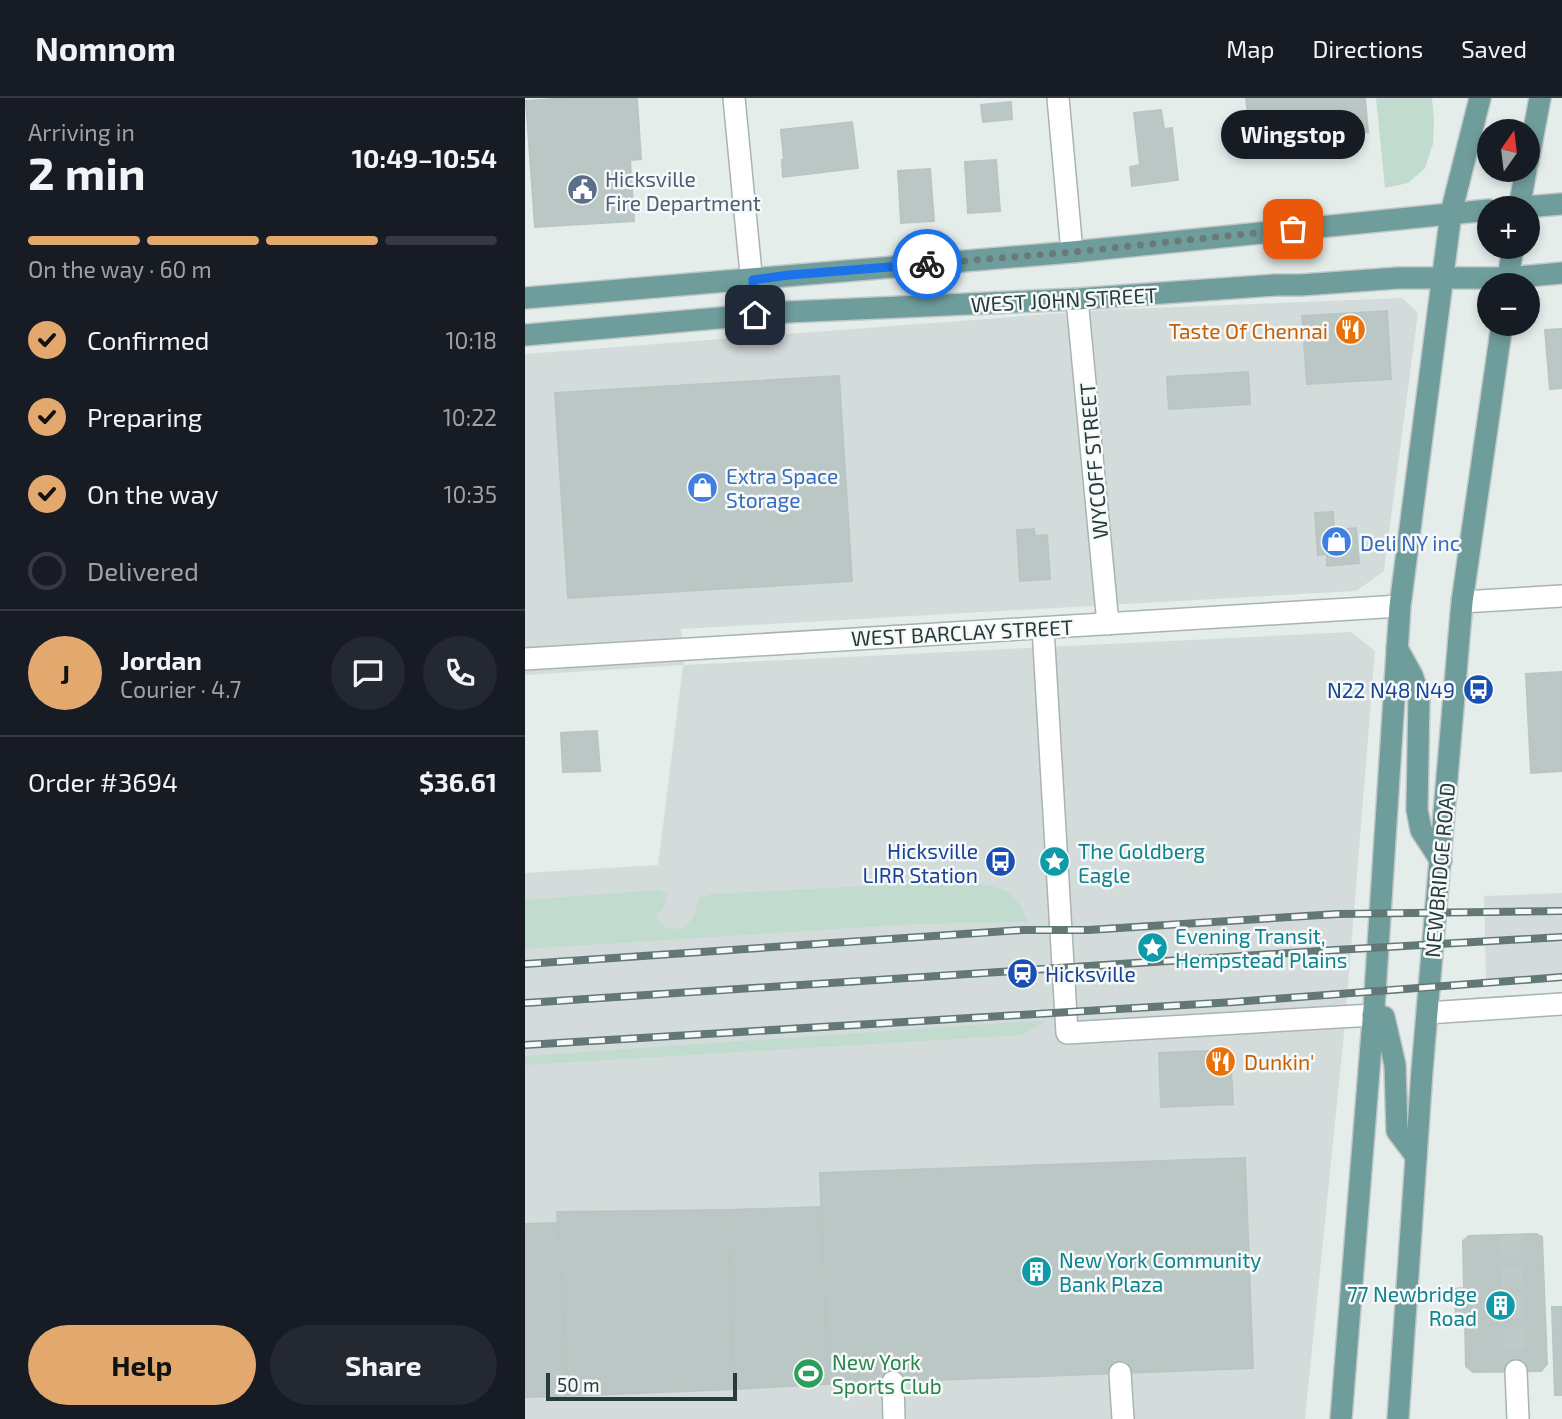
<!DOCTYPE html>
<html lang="en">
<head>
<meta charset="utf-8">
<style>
	:root { --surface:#171b24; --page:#242831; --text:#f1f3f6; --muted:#9ea1a6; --line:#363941; --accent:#e2a86e }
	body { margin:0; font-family:"Exo 2",sans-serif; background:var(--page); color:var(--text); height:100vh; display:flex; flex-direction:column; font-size:26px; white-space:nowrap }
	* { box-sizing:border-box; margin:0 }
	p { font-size:23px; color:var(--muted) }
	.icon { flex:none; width:38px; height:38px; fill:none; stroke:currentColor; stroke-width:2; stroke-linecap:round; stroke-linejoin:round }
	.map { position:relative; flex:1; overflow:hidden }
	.side { display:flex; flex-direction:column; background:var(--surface); width:525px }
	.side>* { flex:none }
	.needle { width:46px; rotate:14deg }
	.controls { position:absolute; left:952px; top:21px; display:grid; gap:14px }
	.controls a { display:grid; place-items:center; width:63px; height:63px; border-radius:50%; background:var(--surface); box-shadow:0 4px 10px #0003; font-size:35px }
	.scale { position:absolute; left:21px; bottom:18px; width:191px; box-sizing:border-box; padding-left:7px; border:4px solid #263c3c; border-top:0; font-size:19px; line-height:24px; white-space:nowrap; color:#263c3c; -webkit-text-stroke:5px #f6f9f8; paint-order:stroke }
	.pin { position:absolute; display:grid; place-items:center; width:60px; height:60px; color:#fff; margin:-30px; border-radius:14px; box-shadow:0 4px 10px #0006 }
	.courier { position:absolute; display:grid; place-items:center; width:70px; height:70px; margin:-35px; border:5px solid #1a73e8; border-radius:50%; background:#fff; color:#222; box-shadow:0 2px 9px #0007 }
	.bubble { position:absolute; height:49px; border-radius:24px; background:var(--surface); box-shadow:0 4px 10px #0003; font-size:23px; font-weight:700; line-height:49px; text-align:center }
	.summary em { font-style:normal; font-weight:700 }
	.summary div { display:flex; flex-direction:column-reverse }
	.summary { display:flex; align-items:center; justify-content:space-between; height:119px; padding:0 28px }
	h1 { font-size:46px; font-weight:700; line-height:52px }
	.bar { display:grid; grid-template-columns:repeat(4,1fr); gap:10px 7px; align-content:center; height:84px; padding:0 28px }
	.bar i { height:9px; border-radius:5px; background:var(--line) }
	.bar .current { background:var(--accent) }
	.bar p { grid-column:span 4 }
	.line { display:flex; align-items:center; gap:18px; padding:0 28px; border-top:2px solid var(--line) }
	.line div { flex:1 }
	.round { display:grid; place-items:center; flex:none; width:74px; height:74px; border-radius:37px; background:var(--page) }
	ol { padding:0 28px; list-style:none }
	li { display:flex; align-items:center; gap:21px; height:77px }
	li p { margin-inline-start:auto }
	li .icon { padding:7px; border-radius:50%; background:var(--accent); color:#111; stroke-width:4 }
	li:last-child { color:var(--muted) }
	li i { width:38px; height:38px; border:4px solid var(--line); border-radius:50% }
	.cta { display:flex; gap:14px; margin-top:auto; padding:14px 28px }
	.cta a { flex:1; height:80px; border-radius:42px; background:var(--accent); color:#111; font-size:28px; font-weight:700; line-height:80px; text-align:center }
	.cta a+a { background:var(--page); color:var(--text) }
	header { display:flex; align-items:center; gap:42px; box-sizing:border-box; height:98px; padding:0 35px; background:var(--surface); border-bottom:2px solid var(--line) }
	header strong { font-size:33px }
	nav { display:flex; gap:38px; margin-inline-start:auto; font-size:24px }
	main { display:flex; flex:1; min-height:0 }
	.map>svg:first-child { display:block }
</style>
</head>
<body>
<header>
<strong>Nomnom</strong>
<nav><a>Map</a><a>Directions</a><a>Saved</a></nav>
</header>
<main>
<section class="side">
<div class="summary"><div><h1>2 min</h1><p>Arriving in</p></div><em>10:49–10:54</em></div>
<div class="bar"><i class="current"></i><i class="current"></i><i class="current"></i><i></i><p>On the way · 60 m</p></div>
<ol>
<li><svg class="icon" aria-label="check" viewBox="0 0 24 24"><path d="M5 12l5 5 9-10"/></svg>Confirmed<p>10:18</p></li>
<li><svg class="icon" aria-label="check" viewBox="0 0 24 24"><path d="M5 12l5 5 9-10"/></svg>Preparing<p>10:22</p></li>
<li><svg class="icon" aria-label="check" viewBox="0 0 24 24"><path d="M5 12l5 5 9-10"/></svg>On the way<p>10:35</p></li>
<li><i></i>Delivered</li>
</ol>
<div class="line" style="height:126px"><b class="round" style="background:var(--accent);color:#111">J</b><div><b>Jordan</b><p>Courier · 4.7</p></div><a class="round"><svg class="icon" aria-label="chat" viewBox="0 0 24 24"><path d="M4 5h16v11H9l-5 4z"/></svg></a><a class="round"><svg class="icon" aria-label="phone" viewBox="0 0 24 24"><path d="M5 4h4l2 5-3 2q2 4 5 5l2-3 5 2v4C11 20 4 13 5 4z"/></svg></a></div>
<div class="line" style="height:91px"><div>Order #3694</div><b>$36.61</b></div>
<div class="cta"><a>Help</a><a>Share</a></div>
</section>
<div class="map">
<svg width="1037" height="1321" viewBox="0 0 1037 1321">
	<rect width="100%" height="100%" fill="#e5edeb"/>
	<g fill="#d4dcdb">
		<path d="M877,200L893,215L859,473L831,493L156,531L159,567L826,534L850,553L820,926L780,1321H0V775L133,767L158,567L0,577V256L578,212Z"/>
		<path d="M1037,795V880L961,882L959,798Z"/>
	</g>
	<g fill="#c1dbcf">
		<path d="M851,0H907L909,21L908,46L900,70L883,85L860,90Z"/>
		<path d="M436,783C473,789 488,787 503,824L391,826L0,851V802L134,792L142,796L140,808L131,819L141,830L157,831L169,819L174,800L187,796Z"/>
		<path d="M522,922L497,937L0,967V958Z"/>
	</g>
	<g fill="#bbc7c5" stroke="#b8c6c3" stroke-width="2">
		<path d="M42,0H112L116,61L105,62L109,123L10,129L1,3Z"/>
		<path d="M721,0H840L843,34L726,46Z"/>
		<path d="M486,4L487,21L458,24L456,7Z"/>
		<path d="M636,12L639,31L647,30L653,82L607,88L605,69L615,67L609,15Z"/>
		<path d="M327,24L333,70L258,79L257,62H259L256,32Z"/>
		<path d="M471,62L475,113L443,115L440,64Z"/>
		<path d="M405,71L409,123L376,125L373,73Z"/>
		<path d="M862,213L866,281L782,286L777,218Z"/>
		<path d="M1037,231V290L1025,291L1020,232Z"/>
		<path d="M723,274L725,306L644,311L642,279Z"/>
		<path d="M314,278L327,483L43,500L30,295Z"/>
		<path d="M808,414L809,432L831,430L834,465L802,468V456L793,457L790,415Z"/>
		<path d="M509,431L510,438L522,437L525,481L495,483L492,432Z"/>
		<path d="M1037,574V673L1006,675L1001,576Z"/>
		<path d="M72,633L75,673L38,674L36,635Z"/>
		<path d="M705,952L708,1006L636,1009L634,955Z"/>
		<path d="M720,1060L728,1270L303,1286L295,1075Z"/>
		<path d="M296,1109L303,1286L209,1291L202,1112Z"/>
		<path d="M202,1112L209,1291L43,1298L32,1114Z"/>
		<path d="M33,1125L43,1298L0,1299V1126Z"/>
		<path d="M1011,1136L1017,1139L1022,1266L1016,1273L948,1274L941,1268L940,1223H931L930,1191L939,1190L938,1143L944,1138Z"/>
		<path d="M1027,1209H1037V1297H1030Z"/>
	</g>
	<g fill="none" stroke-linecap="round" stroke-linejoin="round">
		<path stroke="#bfcac8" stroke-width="21" stroke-dasharray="21 10" stroke-linecap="butt" d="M985,1137L991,1273"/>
		<defs>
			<g id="minor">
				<path d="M209,0L230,217"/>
				<path d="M533,0L547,154"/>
				<path d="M552,201L583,526"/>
				<path d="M937,504L1037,498"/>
				<path d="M518,530L542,935L848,917"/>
				<path d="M0,561L875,508"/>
				<path d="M902,915L1037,906"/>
				<path d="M991,1273L993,1321"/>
				<path d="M595,1275L598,1321"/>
				<path d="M368,1284L369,1321"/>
			</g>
			<g id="major">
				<path d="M1003,64L1015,0"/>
				<path d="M988,110L1037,106"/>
				<path d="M994,110L1001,72"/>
				<path d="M982,187L988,149"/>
				<path d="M0,200L547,154L964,112"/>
				<path d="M0,237L262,214L552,201L750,187H776L873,180H983L1037,175"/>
				<path d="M872,550L887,577L894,597L892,712L896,732L916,763"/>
				<path d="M848,917L859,919L870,967L872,1033L891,1058"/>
				<path d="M816,1321L849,910L875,508L926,115L955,0"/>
				<path d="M873,1321L897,973L937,504L977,226"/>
			</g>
		</defs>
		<use href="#minor" stroke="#a8b4b3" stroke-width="24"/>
		<use href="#major" stroke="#c2c8c8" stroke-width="24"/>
		<use href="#minor" stroke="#fff" stroke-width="21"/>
		<use href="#major" stroke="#6f9d9c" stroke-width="21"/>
		<defs>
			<g id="rail">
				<path d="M0,866L498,832H563L812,816L1037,813"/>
				<path d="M0,905L810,852L1037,839"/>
				<path d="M0,947L709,904L1037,879"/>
			</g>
		</defs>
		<use href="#rail" stroke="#617877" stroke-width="8"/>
		<use href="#rail" stroke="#f6f9f8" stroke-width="5" stroke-dasharray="16" stroke-linecap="butt"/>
	</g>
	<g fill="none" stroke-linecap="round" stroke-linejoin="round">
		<path stroke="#697a79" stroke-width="7" stroke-dasharray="0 12.6" d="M402,166L548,154L768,131"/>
		<path stroke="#1a73e8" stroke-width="9" d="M230,217L228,182L264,177L402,166"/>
	</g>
	<defs>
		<symbol id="civic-disc" viewBox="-11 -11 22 22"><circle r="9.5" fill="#5c6f8a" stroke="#f6f9f8"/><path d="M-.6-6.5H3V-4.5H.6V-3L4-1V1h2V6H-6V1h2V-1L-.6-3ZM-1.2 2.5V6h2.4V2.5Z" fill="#fff"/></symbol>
		<symbol id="restaurant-disc" viewBox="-11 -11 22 22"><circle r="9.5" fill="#e8710a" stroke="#f6f9f8"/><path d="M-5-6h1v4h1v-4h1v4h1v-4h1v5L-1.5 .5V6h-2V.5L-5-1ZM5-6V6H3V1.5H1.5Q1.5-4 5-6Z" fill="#fff"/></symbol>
		<symbol id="shop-disc" viewBox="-11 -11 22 22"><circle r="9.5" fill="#3f7fe0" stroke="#f6f9f8"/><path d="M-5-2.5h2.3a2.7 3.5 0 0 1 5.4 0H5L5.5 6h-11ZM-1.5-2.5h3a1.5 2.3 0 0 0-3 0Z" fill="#fff"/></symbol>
		<symbol id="bus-disc" viewBox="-11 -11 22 22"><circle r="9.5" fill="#1a4fb4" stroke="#f6f9f8"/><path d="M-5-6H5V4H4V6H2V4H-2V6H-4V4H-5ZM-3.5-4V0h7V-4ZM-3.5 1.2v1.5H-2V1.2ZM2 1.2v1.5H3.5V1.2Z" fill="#fff"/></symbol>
		<symbol id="sight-disc" viewBox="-11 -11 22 22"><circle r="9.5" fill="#0f9aa8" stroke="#f6f9f8"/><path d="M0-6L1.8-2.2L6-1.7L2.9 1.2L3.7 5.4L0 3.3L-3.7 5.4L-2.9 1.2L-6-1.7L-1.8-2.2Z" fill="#fff"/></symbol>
		<symbol id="station-disc" viewBox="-11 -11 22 22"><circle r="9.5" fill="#1a4fb4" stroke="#f6f9f8"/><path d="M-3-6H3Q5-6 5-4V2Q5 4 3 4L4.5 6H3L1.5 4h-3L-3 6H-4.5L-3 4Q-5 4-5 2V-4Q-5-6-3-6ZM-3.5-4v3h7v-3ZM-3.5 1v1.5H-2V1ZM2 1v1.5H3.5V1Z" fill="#fff"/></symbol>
		<symbol id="building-disc" viewBox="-11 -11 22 22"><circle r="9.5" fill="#0f9aa8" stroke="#f6f9f8"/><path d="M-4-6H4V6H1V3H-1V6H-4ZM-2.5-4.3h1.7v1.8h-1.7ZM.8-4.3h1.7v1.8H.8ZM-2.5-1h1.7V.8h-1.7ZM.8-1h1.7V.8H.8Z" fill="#fff"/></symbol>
		<symbol id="stadium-disc" viewBox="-11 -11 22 22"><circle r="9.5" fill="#2e9e5b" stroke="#f6f9f8"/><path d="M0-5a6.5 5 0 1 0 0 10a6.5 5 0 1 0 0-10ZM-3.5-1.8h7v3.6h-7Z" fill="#fff"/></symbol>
	</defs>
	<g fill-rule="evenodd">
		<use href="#civic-disc" x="40" y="74" width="35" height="35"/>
		<use href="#restaurant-disc" x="808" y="214" width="35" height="35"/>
		<use href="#shop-disc" x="160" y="372" width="35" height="35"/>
		<use href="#shop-disc" x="794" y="426" width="35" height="35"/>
		<use href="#bus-disc" x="936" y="574" width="35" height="35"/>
		<use href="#bus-disc" x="458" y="746" width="35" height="35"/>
		<use href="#sight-disc" x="512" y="746" width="35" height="35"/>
		<use href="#sight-disc" x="610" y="832" width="35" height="35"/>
		<use href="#station-disc" x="480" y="858" width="35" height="35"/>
		<use href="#restaurant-disc" x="678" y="946" width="35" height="35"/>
		<use href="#building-disc" x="494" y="1156" width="35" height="35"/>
		<use href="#building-disc" x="958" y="1190" width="35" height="35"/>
		<use href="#stadium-disc" x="266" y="1258" width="35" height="35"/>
	</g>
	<g text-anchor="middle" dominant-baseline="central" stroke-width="5" stroke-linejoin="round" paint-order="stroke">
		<g font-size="21" fill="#4e5e75" stroke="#f6f9f8" text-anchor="start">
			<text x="80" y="80">Hicksville<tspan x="80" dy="24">Fire Department</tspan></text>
		</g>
		<g font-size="21" fill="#263c3c" stroke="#f6f9f8">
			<text transform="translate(539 201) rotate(-3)">WEST JOHN STREET</text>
			<text transform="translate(568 363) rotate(-95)">WYCOFF STREET</text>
			<text transform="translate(437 534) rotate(-3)">WEST BARCLAY STREET</text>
			<text transform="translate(914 772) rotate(-85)">NEWBRIDGE ROAD</text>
		</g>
		<g font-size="21" fill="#c56008" stroke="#f6f9f8" text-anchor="end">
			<text x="803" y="232">Taste Of Chennai</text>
			<text x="719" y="963" text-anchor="start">Dunkin'</text>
		</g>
		<g font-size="21" fill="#366cbe" stroke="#f6f9f8" text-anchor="start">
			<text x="201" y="377">Extra Space<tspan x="201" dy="24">Storage</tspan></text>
			<text x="835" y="444">Deli NY inc</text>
		</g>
		<g font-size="21" fill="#164399" stroke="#f6f9f8" text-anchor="end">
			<text x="930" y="591">N22 N48 N49</text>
			<text x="453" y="752">Hicksville<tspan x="453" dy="24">LIRR Station</tspan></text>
			<text x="520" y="875" text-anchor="start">Hicksville</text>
		</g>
		<g font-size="21" fill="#0d838f" stroke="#f6f9f8" text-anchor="start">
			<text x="553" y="752">The Goldberg<tspan x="553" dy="24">Eagle</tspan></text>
			<text x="650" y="837">Evening Transit,<tspan x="650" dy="24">Hempstead Plains</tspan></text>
			<text x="534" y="1161">New York Community<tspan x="534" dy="24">Bank Plaza</tspan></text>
			<text x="952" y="1195" text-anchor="end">77 Newbridge<tspan x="952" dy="24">Road</tspan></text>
		</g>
		<g font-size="21" fill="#27864d" stroke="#f6f9f8" text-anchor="start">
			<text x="307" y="1263">New York<tspan x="307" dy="24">Sports Club</tspan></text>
		</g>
	</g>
</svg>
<div class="controls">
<a><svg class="needle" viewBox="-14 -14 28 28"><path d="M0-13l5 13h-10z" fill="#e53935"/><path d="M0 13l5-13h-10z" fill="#9ea1a6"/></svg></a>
<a>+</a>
<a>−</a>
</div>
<div class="scale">50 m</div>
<div class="pin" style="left:768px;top:131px;background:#ea580c"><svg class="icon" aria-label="bag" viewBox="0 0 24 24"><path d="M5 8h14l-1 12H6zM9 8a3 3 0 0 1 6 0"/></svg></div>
<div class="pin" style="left:230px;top:217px;background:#1f2937"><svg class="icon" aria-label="home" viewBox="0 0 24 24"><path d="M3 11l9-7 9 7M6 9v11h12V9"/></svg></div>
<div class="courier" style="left:402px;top:166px"><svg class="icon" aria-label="bike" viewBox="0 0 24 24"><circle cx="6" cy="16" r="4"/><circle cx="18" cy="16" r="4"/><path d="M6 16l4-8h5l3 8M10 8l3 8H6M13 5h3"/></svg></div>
<div class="bubble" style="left:696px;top:12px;width:144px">Wingstop</div>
</div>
</main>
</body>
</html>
